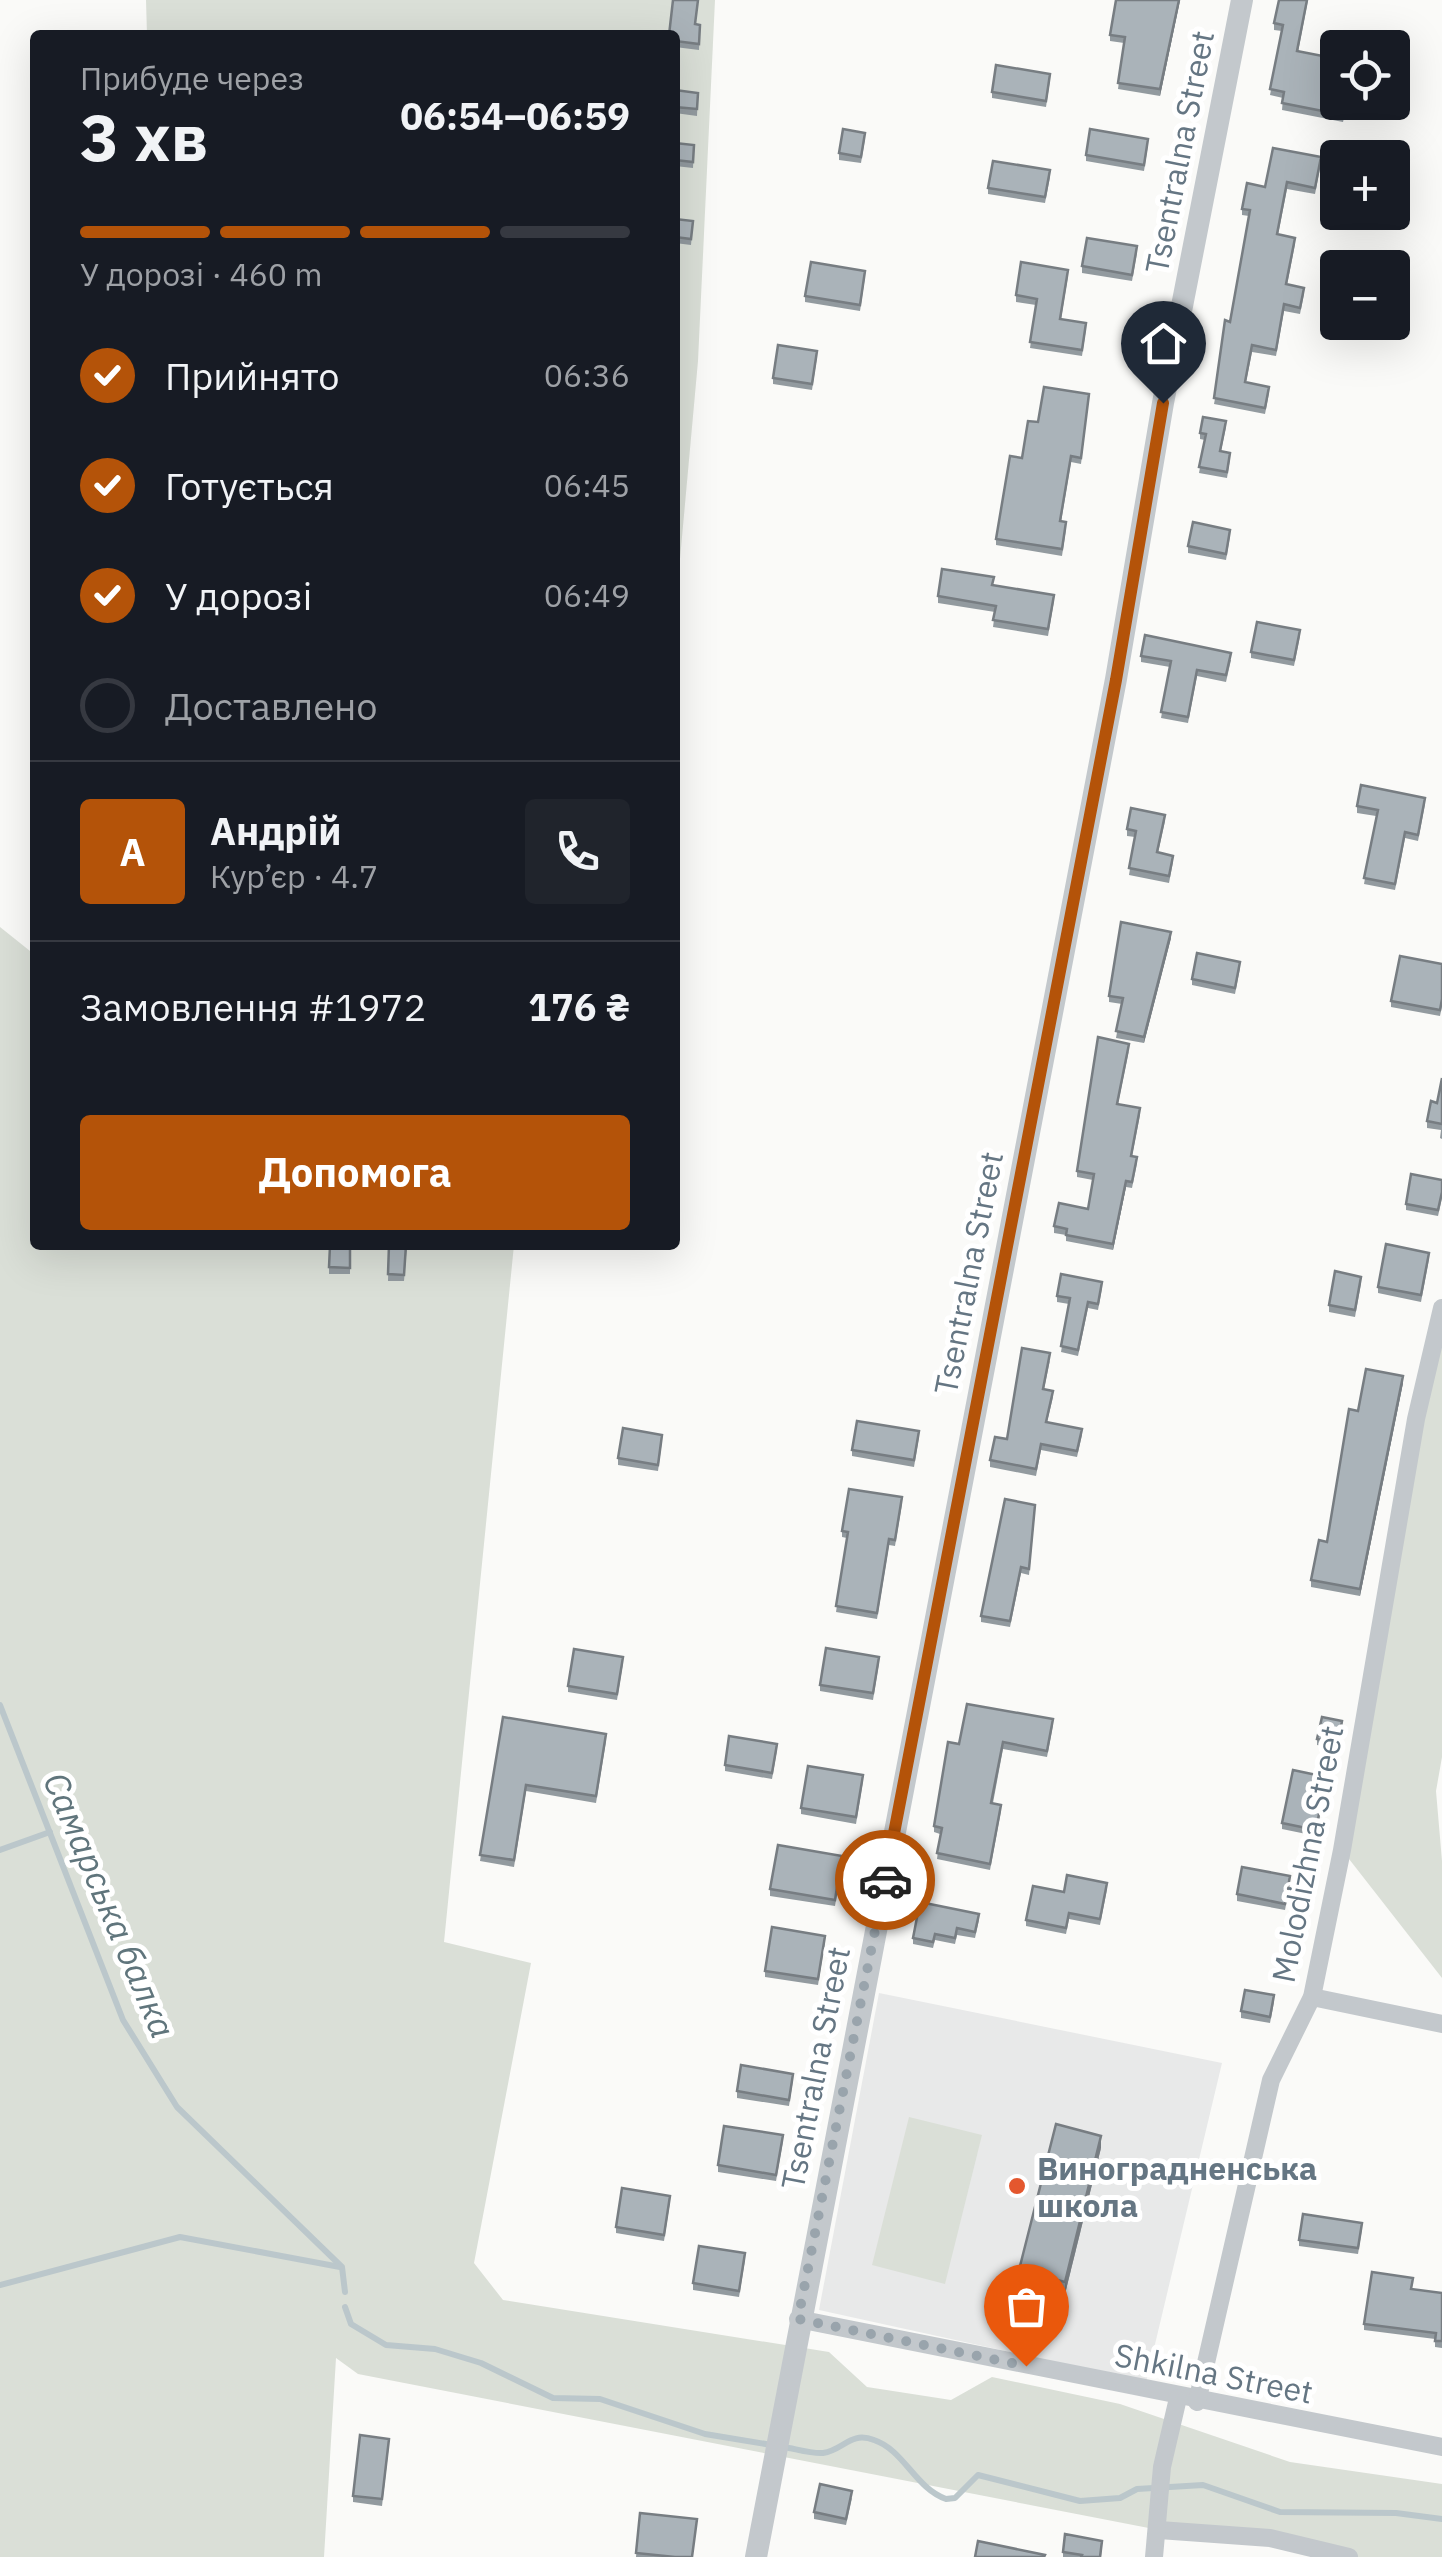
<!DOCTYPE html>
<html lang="uk">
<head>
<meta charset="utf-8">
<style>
	:root { --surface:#171b24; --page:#20242c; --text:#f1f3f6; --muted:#9ea1a6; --line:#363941; --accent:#b45309 }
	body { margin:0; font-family:"IBM Plex Sans",sans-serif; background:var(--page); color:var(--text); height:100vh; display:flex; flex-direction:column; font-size:38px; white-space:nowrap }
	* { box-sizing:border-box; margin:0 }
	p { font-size:32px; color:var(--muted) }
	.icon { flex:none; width:55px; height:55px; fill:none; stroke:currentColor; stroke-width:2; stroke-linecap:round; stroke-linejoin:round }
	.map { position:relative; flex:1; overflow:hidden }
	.drawer { position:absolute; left:30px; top:30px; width:650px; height:1220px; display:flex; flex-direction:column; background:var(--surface); border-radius:10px; box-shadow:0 10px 40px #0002 }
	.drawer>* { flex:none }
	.fabs { position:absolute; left:1320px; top:30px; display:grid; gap:20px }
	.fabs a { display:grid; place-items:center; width:90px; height:90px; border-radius:10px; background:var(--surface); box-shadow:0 10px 40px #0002; font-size:50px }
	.pin { position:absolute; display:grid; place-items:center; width:85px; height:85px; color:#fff; margin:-102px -42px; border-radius:50% 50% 50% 0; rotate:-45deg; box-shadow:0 0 10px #0007 }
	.pin .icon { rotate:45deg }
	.courier { position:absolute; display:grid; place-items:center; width:100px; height:100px; margin:-50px; border:8px solid #b45309; border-radius:50%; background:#fff; color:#222; box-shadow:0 2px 12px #0007 }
	.head em { font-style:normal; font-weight:700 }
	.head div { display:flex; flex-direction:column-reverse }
	.head { display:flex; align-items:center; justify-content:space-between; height:170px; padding:0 50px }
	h1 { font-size:65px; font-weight:700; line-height:75px }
	.bar { display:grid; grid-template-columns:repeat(4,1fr); gap:15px 10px; align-content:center; height:120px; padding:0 50px }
	.bar i { height:12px; border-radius:8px; background:var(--line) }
	.bar .active { background:var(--accent) }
	.bar p { grid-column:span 4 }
	.line { display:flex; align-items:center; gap:25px; padding:0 50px; border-top:2px solid var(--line) }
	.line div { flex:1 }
	.round { display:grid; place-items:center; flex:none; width:105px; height:105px; border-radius:10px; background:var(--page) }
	ol { padding:0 50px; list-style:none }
	li { display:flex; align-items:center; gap:30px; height:110px }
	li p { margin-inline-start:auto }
	li .icon { padding:10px; border-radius:50%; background:var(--accent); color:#fff; stroke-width:4 }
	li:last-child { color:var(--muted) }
	li i { width:55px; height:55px; border:5px solid var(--line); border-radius:50% }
	.action { display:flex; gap:20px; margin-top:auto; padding:20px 50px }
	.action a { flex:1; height:115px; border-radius:10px; background:var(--accent); color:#fff; font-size:40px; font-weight:700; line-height:115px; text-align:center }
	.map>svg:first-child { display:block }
</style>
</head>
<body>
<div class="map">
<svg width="1442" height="2557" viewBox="0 0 1442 2557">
	<rect width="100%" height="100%" fill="#fafaf8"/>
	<path fill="#e8e9e9" d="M879,1993L1222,2063L1146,2382L819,2310Z"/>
	<g fill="#dadfd7">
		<path d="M146,0H715L698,361L675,614V35H147Z"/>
		<path d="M0,927L35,955V1245H514L444,1942L531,1963L474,2263L503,2300L829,2352L867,2387L951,2400L992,2377L1120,2404L1290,2462L1442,2484V2557H1349L1159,2530L358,2374L336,2358L324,2557H0Z"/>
		<path d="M1442,1308V1757L1436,1791L1442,1861V1978L1342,1850Z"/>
		<path d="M909,2117L982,2135L945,2284L872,2265Z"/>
	</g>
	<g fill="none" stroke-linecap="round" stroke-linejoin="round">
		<g stroke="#bbc7cb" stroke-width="6">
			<path d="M0,1705L123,2020L177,2107L342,2267L345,2292"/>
			<path d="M0,1850L50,1832"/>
			<path d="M0,2285L180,2237L340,2267"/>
			<path d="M345,2307L351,2324L386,2345L435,2349L481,2363L553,2398L600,2399L705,2434L772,2445"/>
			<path d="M784,2447C796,2449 812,2454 823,2453C844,2450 850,2431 874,2440C904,2450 915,2488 946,2499L955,2498L978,2475L1080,2501L1120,2498L1137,2489L1203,2485L1280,2512L1396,2513L1442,2519"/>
		</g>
		<g stroke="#c3c8cc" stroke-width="18">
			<path d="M1312,1997L1442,2024"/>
			<path d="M798,2319L1442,2447"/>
			<path d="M1197,2402L1271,2080L1312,1997L1342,1850L1416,1419L1442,1308"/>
			<path d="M1159,2530L1270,2538L1349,2557"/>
			<path d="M1154,2557L1162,2467L1178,2398"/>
		</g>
		<path stroke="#c3c8cc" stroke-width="22" d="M756,2557L1116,679L1163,403L1242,0"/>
	</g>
	<g fill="#929a9f">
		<path d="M1180,0L1160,96L1118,89L1124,43L1110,41V35Z"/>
		<path d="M1308,0L1298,52L1348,102L1343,122L1282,110L1283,98L1270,95L1282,31L1274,30V23Z"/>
		<path d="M696,24L700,25L699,50L675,47V35Z"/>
		<path d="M1050,80L1046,107L992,98V92Z"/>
		<path d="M675,90L698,93L697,116L675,113Z"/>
		<path d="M865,139L861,163L839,160V153Z"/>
		<path d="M675,143L694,145L693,168L675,166Z"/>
		<path d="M1148,145L1144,171L1086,161V155Z"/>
		<path d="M1321,163L1315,194L1287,189L1278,235L1295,244L1287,285L1304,294L1300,314L1284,311L1276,356L1252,352L1246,382L1269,393L1265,414L1214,404L1249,216L1242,215V209L1265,187Z"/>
		<path d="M1050,177L1045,203L988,194V188Z"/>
		<path d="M675,219L693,221L691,245L675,243Z"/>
		<path d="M1137,253L1132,281L1082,273V266Z"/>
		<path d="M1068,276L1061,319L1086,329L1082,356L1030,348L1036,305L1016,302V295Z"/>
		<path d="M865,277L860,311L805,302V296Z"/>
		<path d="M817,357L812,390L773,384V378Z"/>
		<path d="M1089,394L1081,464L1071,462L1061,522L1066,529L1062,556L996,545V539L1022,458L1038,422Z"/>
		<path d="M1226,427L1221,451L1230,459L1227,478L1199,473L1205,440L1200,439V433Z"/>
		<path d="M1230,536L1226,560L1188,553V546Z"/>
		<path d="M993,585L1054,601L1048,636L993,627L995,612L938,603V596Z"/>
		<path d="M1300,636L1294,666L1251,658V652Z"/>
		<path d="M1141,656L1231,660L1226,682L1197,676L1188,723L1161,718L1170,667L1141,662Z"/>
		<path d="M1425,804L1418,841L1405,838L1395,890L1364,884L1376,816L1357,813V806Z"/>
		<path d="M1165,821L1158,853L1173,862L1169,883L1129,875L1135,837L1127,836V829Z"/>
		<path d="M1171,938L1144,1043L1116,1038L1122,1004L1109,1002V996Z"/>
		<path d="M1442,964V1006L1440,1016L1391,1007V1001Z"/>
		<path d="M1240,968L1235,994L1192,985V979Z"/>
		<path d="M1129,1050L1118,1104L1140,1115L1132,1156L1137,1163L1132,1188L1126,1187L1113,1250L1066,1241V1235L1054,1233V1226L1088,1209L1093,1180L1077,1177V1171Z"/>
		<path d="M1442,1078V1139L1440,1138L1441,1130L1427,1128V1121L1437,1103Z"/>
		<path d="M1442,1180V1198L1438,1216L1406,1210V1204Z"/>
		<path d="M389,1245H407L404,1281H388Z"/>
		<path d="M350,1247V1274H329V1267Z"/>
		<path d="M1429,1259L1421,1302L1378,1293V1287Z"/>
		<path d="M1361,1283L1355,1317L1329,1312V1305Z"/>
		<path d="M1102,1288L1098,1310L1088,1308L1078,1356L1061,1352L1069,1304L1057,1302V1296Z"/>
		<path d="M1050,1360L1044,1389L1053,1397L1047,1422L1082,1435L1077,1457L1041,1450L1036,1476L990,1467V1460L1007,1439Z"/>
		<path d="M1403,1383L1360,1596L1311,1587V1580L1327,1542L1358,1411Z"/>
		<path d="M919,1437L914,1467L852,1456V1450Z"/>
		<path d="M662,1441L658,1471L618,1465V1458Z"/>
		<path d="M902,1504L895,1546L889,1545L877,1619L836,1612L847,1538L842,1537V1531Z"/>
		<path d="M1035,1511L1029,1575L1021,1573L1010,1627L981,1622V1616Z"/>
		<path d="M623,1663L617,1700L568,1692V1686Z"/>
		<path d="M879,1663L873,1700L820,1691V1685Z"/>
		<path d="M503,1717L606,1741L596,1803L526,1791L514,1867L480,1861Z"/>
		<path d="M1053,1725L1047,1757L1003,1749L993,1803L1001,1811L990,1870L937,1859L940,1834L934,1832V1826L959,1744Z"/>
		<path d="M1342,1727L1338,1749L1317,1745V1739Z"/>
		<path d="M777,1750L772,1779L725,1771V1765Z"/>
		<path d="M863,1781L856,1824L801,1814V1808Z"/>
		<path d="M1326,1783L1316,1836L1282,1829V1823Z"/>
		<path d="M842,1862L835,1906L770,1896V1889Z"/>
		<path d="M1290,1882L1285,1910L1237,1901V1894Z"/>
		<path d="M1107,1889L1100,1925L1069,1919L1066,1934L1026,1926V1920L1064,1892Z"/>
		<path d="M979,1920L975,1938L957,1935L955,1944L935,1940L933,1948L913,1944V1938Z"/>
		<path d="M825,1942L818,1985L765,1977V1971Z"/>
		<path d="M1274,2002L1270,2023L1241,2018V2011Z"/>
		<path d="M793,2080L789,2106L737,2098V2091Z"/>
		<path d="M783,2141L776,2181L718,2172V2165Z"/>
		<path d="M1101,2148L1065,2294L1019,2283V2270Z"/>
		<path d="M670,2202L664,2241L616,2233V2227Z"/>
		<path d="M1362,2229L1358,2254L1299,2246V2240Z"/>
		<path d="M745,2260L739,2297L693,2290V2283Z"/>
		<path d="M1412,2289L1442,2293V2348L1435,2347V2339L1364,2330V2324Z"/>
		<path d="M389,2445L382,2506L353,2502V2496Z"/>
		<path d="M852,2498L846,2525L814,2519V2512Z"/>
		<path d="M640,2513L693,2557H636Z"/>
		<path d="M1102,2547L1101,2557H1063V2552Z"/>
	</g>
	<g fill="#777d82">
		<path d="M1179,0H1180L1160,96V89Z"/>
		<path d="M1171,932V938L1144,1043V1037Z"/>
		<path d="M1126,1181V1187L1113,1250V1244Z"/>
		<path d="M1403,1376V1383L1360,1596V1589Z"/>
		<path d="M1101,2136V2148L1065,2294V2282Z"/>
	</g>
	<g fill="#aab3b9" stroke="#777d82" stroke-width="2.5">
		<path d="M673,0H698L695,24L700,25L699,44L675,41V35H669Z"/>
		<path d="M1116,0H1179L1160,89L1118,83L1125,37L1110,35Z"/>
		<path d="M1279,0H1307L1297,51L1338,59V102H1347L1343,115L1282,103L1284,92L1270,89L1283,25L1274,23Z"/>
		<path d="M996,65L1050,74L1046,101L992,92Z"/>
		<path d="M675,90L698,93L697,109L675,107Z"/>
		<path d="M843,129L865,133L861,157L839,153Z"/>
		<path d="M1090,129L1148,139L1144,165L1086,155Z"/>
		<path d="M675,143L694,145L693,162L675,160Z"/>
		<path d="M1273,148L1321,157L1315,188L1287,182L1277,234L1295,238L1286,284L1304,288L1300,308L1284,304L1276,350L1252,345L1245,382L1269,387L1265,408L1214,398L1225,320L1230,322L1250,210L1242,209L1247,183L1265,187Z"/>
		<path d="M993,161L1050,170L1045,197L988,188Z"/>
		<path d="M675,219L693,221L691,239L675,237Z"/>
		<path d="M1087,238L1137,246L1132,275L1082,266Z"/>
		<path d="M811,262L865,271L860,305L805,296Z"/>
		<path d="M1021,262L1068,270L1060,319L1086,323L1082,350L1030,342L1037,299L1016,295Z"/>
		<path d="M778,345L817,351L812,384L773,378Z"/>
		<path d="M1044,387L1089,394L1081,458L1071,456L1060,521L1066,522L1062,549L996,539L1010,456L1022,458L1028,421L1038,422Z"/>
		<path d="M1203,417L1226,421L1220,451L1230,453L1227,472L1199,467L1206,434L1200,433Z"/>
		<path d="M1193,522L1230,530L1226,554L1188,546Z"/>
		<path d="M942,569L994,577L992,585L1054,595L1048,629L993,620L996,606L938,596Z"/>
		<path d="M1257,622L1300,630L1294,660L1251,652Z"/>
		<path d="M1145,635L1231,653L1226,675L1197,670L1188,717L1161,712L1171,661L1141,656Z"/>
		<path d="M1361,785L1425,798L1418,835L1405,832L1395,884L1364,878L1378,810L1357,806Z"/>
		<path d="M1131,808L1165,815L1157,852L1173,856L1169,876L1129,868L1136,831L1127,829Z"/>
		<path d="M1121,922L1171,932L1144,1037L1116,1031L1123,998L1109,996Z"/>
		<path d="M1197,953L1240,962L1235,988L1192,979Z"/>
		<path d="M1400,956L1442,964V999L1440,1010L1391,1001Z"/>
		<path d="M1098,1037L1129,1044L1117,1104L1140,1108L1131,1156L1137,1157L1132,1182L1126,1181L1113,1244L1066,1235L1067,1229L1054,1226L1059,1203L1088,1209L1094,1174L1077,1171Z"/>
		<path d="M1442,1078V1124L1427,1121L1431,1101L1437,1103Z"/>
		<path d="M1411,1174L1442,1180V1192L1438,1210L1406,1204Z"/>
		<path d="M1386,1244L1429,1253L1421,1295L1378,1287Z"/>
		<path d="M389,1245H406L404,1275L388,1274Z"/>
		<path d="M330,1246L350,1247V1268L329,1267Z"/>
		<path d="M1335,1271L1361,1277L1355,1310L1329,1305Z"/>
		<path d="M1061,1274L1102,1282L1098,1304L1088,1302L1078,1350L1061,1346L1070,1298L1057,1296Z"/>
		<path d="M1022,1348L1050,1353L1043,1389L1053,1391L1046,1422L1082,1429L1077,1451L1041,1444L1036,1469L990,1460L995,1437L1007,1439Z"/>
		<path d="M1366,1369L1403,1376L1360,1589L1311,1580L1319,1540L1327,1542L1349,1409L1358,1411Z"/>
		<path d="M857,1421L919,1431L914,1460L852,1450Z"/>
		<path d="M623,1428L662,1435L658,1465L618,1458Z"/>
		<path d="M849,1489L902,1497L895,1540L889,1539L877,1613L836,1606L848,1532L842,1531Z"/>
		<path d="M1005,1499L1035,1505L1029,1569L1021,1567L1010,1621L981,1616Z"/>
		<path d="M826,1648L879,1657L873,1693L820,1685Z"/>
		<path d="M574,1649L623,1657L617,1694L568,1686Z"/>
		<path d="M967,1704L1053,1719L1047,1751L1003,1742L991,1803L1001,1805L990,1864L937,1853L942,1828L934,1826L948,1742L959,1744Z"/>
		<path d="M503,1717L606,1734L596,1796L526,1785L514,1860L480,1855Z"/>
		<path d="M1322,1717L1342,1721L1338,1743L1317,1739Z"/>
		<path d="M729,1736L777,1744L772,1773L725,1765Z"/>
		<path d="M808,1766L863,1775L856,1817L801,1808Z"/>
		<path d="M1293,1770L1326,1777L1316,1830L1282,1823Z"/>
		<path d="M778,1845L842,1856L835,1900L770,1889Z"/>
		<path d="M1242,1867L1290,1876L1285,1904L1237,1894Z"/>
		<path d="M1067,1875L1107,1883L1100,1919L1069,1913L1066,1928L1026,1920L1033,1886L1064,1892Z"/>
		<path d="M920,1902L979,1914L975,1932L957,1928L955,1938L935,1934L933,1942L913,1938Z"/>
		<path d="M772,1927L825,1936L818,1979L765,1971Z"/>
		<path d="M1245,1990L1274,1995L1270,2017L1241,2011Z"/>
		<path d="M741,2065L793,2074L789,2100L737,2091Z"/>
		<path d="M1056,2124L1101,2136L1065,2282L1019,2270Z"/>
		<path d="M724,2126L783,2135L776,2175L718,2165Z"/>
		<path d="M622,2188L670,2196L664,2235L616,2227Z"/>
		<path d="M1303,2214L1362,2223L1358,2248L1299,2240Z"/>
		<path d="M699,2246L745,2253L739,2291L693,2283Z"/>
		<path d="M1372,2272L1413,2278L1411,2289L1442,2293V2341H1435L1436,2333L1364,2324Z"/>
		<path d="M360,2435L389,2439L382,2499L353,2496Z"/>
		<path d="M820,2484L852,2491L846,2519L814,2512Z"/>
		<path d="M640,2513L697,2519L692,2557H675L636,2553Z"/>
		<path d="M1065,2534L1102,2541L1100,2557H1081L1082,2555L1063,2552Z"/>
		<path d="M978,2541L1045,2555L1044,2557H975Z"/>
	</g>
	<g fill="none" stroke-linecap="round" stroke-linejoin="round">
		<path stroke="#99a4ac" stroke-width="10" stroke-dasharray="0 18" d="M885,1880L798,2319L1026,2366"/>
		<path stroke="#b45309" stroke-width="12" d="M885,1880L1116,680L1163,403"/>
	</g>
	<circle fill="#e4572e" stroke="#fff" stroke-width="4" cx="1017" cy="2186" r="10"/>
	<g text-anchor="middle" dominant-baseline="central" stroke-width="10" stroke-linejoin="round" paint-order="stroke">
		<g font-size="32" fill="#657683" stroke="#fff">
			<text transform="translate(1179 152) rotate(-79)">Tsentralna Street</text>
			<text transform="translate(968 1273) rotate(-79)">Tsentralna Street</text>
			<text transform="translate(1307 1854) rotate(-79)">Molodizhna Street</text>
			<text transform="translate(815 2068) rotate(-79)">Tsentralna Street</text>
			<text transform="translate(1214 2373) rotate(11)">Shkilna Street</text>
		</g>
		<g font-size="32" font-weight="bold" fill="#657683" stroke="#fff" text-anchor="start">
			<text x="1037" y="2168">Виноградненська<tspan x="1037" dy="37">школа</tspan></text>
		</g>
		<g font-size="35" font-style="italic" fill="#60757c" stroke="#fff">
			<text transform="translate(110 1905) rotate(67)">Самарська балка</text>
		</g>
	</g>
</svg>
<div class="fabs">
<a><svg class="icon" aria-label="locate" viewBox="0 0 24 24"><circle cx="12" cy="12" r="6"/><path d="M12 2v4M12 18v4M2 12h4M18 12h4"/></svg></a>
<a>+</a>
<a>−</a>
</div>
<div class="pin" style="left:1026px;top:2366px;background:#ea580c"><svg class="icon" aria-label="bag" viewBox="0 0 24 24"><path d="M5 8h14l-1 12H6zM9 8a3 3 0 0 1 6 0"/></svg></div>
<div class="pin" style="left:1163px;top:403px;background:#1f2937"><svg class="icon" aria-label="home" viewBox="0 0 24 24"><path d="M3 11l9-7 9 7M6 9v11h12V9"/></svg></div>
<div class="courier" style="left:885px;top:1880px"><svg class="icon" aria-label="car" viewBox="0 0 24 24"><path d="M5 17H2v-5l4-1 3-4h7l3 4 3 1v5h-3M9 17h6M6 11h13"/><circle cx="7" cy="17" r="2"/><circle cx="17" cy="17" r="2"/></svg></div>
<section class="drawer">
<div class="head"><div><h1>3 хв</h1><p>Прибуде через</p></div><em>06:54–06:59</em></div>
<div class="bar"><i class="active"></i><i class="active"></i><i class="active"></i><i></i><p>У дорозі · 460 m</p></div>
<ol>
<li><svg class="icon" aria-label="check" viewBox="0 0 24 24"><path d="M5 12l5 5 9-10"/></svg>Прийнято<p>06:36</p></li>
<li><svg class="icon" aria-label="check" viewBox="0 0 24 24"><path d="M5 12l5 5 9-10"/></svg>Готується<p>06:45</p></li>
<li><svg class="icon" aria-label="check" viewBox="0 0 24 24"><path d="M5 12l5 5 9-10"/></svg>У дорозі<p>06:49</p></li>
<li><i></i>Доставлено</li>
</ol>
<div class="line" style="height:180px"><b class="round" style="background:var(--accent);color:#fff">А</b><div><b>Андрій</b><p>Кур’єр · 4.7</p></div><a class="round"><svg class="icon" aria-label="phone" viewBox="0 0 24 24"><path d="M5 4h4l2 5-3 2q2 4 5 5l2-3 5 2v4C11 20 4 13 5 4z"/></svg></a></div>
<div class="line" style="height:130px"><div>Замовлення #1972</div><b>176 ₴</b></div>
<div class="action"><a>Допомога</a></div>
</section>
</div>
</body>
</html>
